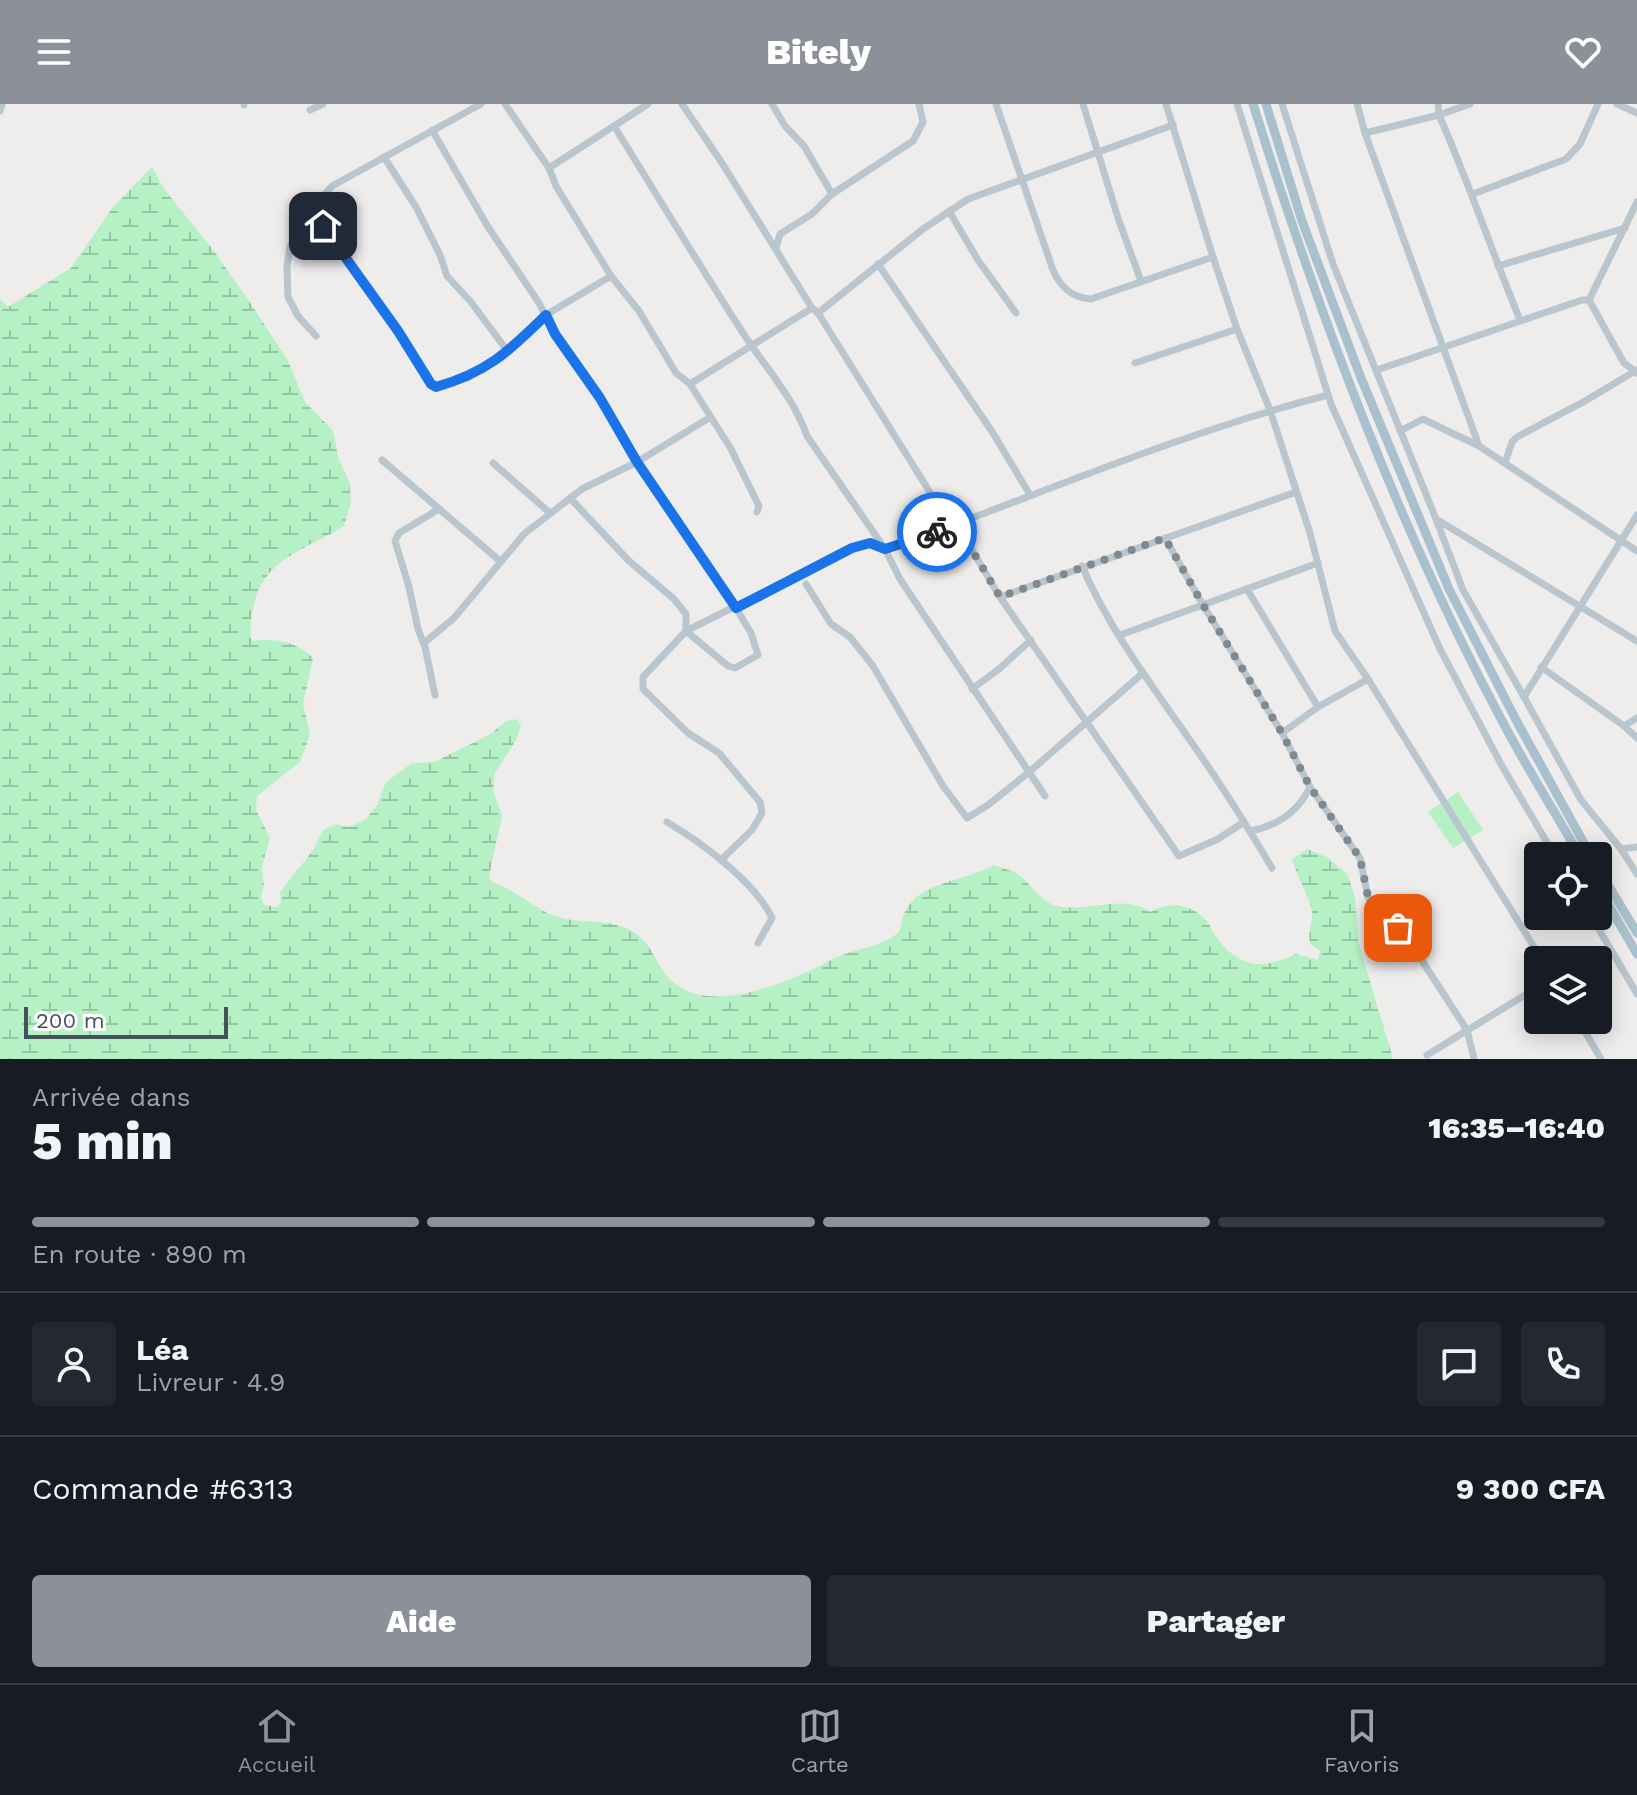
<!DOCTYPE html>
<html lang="fr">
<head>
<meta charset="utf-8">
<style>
	:root { --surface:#171b24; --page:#242831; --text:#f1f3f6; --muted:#9ea1a6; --line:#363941; --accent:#8c9099 }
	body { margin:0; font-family:"Work Sans",sans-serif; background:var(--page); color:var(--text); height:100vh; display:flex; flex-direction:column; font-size:30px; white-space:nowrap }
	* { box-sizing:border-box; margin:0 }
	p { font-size:26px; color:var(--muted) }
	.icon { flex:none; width:44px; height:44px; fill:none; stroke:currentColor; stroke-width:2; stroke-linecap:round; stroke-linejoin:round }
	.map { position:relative; height:955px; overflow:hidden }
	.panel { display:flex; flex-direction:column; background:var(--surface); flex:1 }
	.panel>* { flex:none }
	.controls { position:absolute; left:1524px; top:738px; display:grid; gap:16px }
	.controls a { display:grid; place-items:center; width:88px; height:88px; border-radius:8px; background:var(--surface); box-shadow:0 4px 20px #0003; font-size:40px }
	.scale { position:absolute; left:24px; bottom:20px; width:204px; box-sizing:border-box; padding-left:8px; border:4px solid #43535b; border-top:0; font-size:22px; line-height:28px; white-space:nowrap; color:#43535b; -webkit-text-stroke:6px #fff; paint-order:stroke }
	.pin { position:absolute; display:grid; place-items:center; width:68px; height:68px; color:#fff; margin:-34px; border-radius:16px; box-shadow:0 4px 12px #0006 }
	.courier { position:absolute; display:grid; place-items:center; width:80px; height:80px; margin:-40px; border:6px solid #1a73e8; border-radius:50%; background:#fff; color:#222; box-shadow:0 2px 10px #0007 }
	.summary em { font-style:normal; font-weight:800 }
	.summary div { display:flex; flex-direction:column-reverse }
	.summary { display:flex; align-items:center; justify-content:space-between; height:136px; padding:0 32px }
	h1 { font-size:52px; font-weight:800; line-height:60px }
	.bar { display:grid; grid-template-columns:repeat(4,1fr); gap:12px 8px; align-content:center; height:96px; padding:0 32px }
	.bar i { height:10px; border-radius:6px; background:var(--line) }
	.bar .active { background:var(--accent) }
	.bar p { grid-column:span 4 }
	.line { display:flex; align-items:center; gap:20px; padding:0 32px; border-top:2px solid var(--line) }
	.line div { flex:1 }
	.round { display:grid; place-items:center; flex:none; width:84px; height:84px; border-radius:8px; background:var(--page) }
	.primary-button { display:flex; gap:16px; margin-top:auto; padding:16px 32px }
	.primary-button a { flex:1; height:92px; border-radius:8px; background:var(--accent); color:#fff; font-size:32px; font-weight:800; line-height:92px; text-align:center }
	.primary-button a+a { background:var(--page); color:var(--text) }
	header { display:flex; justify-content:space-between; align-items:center; height:104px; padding:0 32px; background:var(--accent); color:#fff; font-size:36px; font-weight:800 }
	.tabs { display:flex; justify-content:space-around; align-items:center; height:112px; border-top:2px solid var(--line); background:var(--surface); font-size:22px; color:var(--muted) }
	.tabs a { display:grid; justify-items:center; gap:4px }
	.tabs .active { color:var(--accent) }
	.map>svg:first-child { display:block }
</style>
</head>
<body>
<header><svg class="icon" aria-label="menu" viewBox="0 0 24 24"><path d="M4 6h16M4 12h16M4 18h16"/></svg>Bitely<svg class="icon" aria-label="heart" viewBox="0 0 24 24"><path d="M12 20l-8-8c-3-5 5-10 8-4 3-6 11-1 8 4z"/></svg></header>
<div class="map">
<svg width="1637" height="955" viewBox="0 0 1637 955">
	<defs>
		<pattern id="wetland-marsh" width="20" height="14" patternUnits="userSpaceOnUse" patternTransform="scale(2)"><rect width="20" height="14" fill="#b5f1c4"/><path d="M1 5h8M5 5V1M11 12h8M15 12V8" fill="none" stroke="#95c6a2"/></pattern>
	</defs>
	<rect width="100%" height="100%" fill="#efecec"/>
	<path fill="url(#wetland-marsh)" d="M152,63L164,85L214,147L251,200L288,257L305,298L333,327L339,356L349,377L351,398L344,422C308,445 264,454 254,500C251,514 249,524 252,537C275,534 296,537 313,554L303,600L310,630L300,658L257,692L256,706L270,734L262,763L264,783L261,792L264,801L277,803L281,798L280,788L314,745L323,726L336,720L349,723L366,715L377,701L386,678L412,659L434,658L489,631L506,617L517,615L521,622L516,636L495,669L493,686L502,711L489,772L492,778C515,785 532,804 555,812C580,821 607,813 632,827C653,840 654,858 669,874C707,916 793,876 833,855C855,844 882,844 900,827C905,776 958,781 994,761C1001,764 1012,766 1018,770C1032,780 1038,797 1057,802C1088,809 1123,789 1150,808C1169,797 1190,799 1206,816C1211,822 1214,831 1219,837C1242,865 1265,865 1296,850L1318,856L1320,847L1310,840C1307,823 1315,816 1311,803C1306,787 1297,773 1292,755L1307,745L1327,753L1347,770L1355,793L1359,840L1393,955H0V195L8,203L71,164L113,103Z"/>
	<path fill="#b5f1c4" d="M1458,688L1483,726L1453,744L1428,708Z"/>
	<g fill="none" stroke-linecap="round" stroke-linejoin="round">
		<g stroke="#b9c6cd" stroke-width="7">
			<path d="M244,0V1"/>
			<path d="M505,0L549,64L556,82L611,172L639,207L676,269L690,280L731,345L759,402L757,408"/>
			<path d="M682,0L722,59L812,204"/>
			<path d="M772,0L785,22L804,42L832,90"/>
			<path d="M996,0L1053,166C1060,183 1073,194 1091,195L1213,153"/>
			<path d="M1083,0L1119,117L1141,177"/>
			<path d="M1166,0L1213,153L1237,225L1270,306L1310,429L1335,527L1368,575L1542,856"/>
			<path d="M1237,0L1331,300L1440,545L1502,662L1555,752"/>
			<path d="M1282,0L1333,160L1436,415L1637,537"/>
			<path d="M1357,0L1365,29L1479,342L1637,447"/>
			<path d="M1438,0L1439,11C1469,79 1492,148 1520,216"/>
			<path d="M1617,0L1637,9"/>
			<path d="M310,6L323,0"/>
			<path d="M0,7L2,0"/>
			<path d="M614,22C657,91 699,161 743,229C765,263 794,294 807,332L885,445L900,475L1045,692"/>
			<path d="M432,26L488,123L539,199L555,230L600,294L637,358L736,504L751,529L758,551L735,564L728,562L686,527V510L674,495L629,457L570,394"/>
			<path d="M1365,29L1439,11L1470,0"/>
			<path d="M384,53L416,103L440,151L447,172L471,198L508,248"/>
			<path d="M549,64L648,0"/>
			<path d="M1473,90L1566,55L1580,40L1598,0"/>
			<path d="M312,107L398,227L431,280L436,283L467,274L508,248L546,211L611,172"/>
			<path d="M949,107L978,156L1016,209"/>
			<path d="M776,144L780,130L812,110L832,90L913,37L923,18L919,0"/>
			<path d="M878,160L993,329L1030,391"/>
			<path d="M1498,162L1625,124"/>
			<path d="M1589,196L1624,259L1637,269"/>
			<path d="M818,209L951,422"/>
			<path d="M316,232L298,212L288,193L287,162L290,143L302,115L332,82L481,0"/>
			<path d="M1135,259L1237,225"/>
			<path d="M1377,266L1582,196H1589L1637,98"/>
			<path d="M690,280L812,204L818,209L923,125L968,95L1173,21"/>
			<path d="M1400,327L1423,315L1479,342"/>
			<path d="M382,356L500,457"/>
			<path d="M493,359L550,409"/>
			<path d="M1505,359L1512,338L1517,333L1585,297L1637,266"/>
			<path d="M1436,415L1463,486L1524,593L1637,411"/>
			<path d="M957,421L1000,493L1179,752L1218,735L1244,718"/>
			<path d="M1165,434L1203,501L1282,629L1310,683L1360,754L1368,793L1398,824L1419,852L1467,926L1474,955"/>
			<path d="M1082,462C1112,532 1161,593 1203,655C1227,690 1250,727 1272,764"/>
			<path d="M806,480L831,520L850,533L873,562L943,682L967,714L988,701L1028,669L1143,569"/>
			<path d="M1247,485L1318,603"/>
			<path d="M1000,493L1296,388"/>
			<path d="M1120,531L1318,459"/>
			<path d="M424,539L454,514L524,430L582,385L637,358L709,314"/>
			<path d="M1541,563L1624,622L1637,614"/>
			<path d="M972,585L999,565L1031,536"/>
			<path d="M435,591L425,543L418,525L409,483L395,437L399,429L439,405"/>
			<path d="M1524,593L1581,696L1621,745L1637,743"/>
			<path d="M1624,622L1637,634"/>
			<path d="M1282,629L1318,603L1368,575"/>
			<path d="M667,718C701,738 755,778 772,814L758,839"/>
			<path d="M1250,727C1277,722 1298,708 1310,683"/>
			<path d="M1621,745L1637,770"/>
			<path d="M721,756L752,726L762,709L760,698L719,649L688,629L643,585V573L686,527L852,444L870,439L885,445L897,442C1040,390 1180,329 1328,291"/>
			<path d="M1591,812L1637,890"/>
			<path d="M1578,916L1601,955"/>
			<path d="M1427,951L1538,883"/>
		</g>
		<g stroke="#a9c1ce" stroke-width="9">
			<path d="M1253,0C1320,214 1400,428 1507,626C1530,669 1556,710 1580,752"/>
			<path d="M1266,0L1302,117L1361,274L1449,485L1516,616L1591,752"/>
			<path d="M1598,764L1637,829"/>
			<path d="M1598,783L1637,850"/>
		</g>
	</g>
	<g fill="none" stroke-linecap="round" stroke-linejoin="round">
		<path stroke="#7f898e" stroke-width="8" stroke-dasharray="0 14.4" d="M937,428L957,421L1000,493L1165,434L1203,501L1282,629L1310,683L1360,754L1368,793L1398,824"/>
		<path stroke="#1a73e8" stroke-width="10" d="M323,122L398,227L431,280L436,283C488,268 508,248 546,211L555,230L600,294L637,358L736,504L852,444L870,439L885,445L937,428"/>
	</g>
</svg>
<div class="controls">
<a><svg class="icon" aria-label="locate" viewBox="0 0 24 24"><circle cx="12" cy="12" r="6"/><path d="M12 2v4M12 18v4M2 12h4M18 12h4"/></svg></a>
<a><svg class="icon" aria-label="layers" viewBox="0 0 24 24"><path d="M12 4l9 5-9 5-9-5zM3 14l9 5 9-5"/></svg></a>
</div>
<div class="scale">200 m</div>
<div class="pin" style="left:1398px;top:824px;background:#ea580c"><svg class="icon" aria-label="bag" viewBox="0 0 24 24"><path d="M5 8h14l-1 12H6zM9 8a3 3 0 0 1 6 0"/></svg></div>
<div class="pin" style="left:323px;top:122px;background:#1f2937"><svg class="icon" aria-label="home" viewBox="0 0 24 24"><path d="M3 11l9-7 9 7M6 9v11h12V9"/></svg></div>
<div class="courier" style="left:937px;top:428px"><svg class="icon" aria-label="bike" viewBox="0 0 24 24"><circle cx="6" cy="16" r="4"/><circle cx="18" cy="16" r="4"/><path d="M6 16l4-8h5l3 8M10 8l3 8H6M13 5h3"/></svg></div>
</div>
<section class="panel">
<div class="summary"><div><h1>5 min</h1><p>Arrivée dans</p></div><em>16:35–16:40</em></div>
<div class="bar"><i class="active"></i><i class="active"></i><i class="active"></i><i></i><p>En route · 890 m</p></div>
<div class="line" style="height:144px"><a class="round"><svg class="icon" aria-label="person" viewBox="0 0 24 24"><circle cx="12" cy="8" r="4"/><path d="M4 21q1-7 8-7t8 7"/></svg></a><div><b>Léa</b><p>Livreur · 4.9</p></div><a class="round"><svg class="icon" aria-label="chat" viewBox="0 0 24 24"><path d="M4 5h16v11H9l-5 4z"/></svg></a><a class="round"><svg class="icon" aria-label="phone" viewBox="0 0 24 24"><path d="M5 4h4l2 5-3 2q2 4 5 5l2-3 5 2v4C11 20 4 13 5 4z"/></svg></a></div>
<div class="line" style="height:104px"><div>Commande #6313</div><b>9 300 CFA</b></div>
<div class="primary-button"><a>Aide</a><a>Partager</a></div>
</section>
<nav class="tabs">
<a class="active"><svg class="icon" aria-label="home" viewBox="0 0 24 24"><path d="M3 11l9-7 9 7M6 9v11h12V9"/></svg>Accueil</a>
<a><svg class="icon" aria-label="map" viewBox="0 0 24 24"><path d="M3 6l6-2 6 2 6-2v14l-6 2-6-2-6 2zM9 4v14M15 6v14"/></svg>Carte</a>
<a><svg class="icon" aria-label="saved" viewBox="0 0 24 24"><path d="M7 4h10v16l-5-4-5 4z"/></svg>Favoris</a>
</nav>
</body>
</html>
